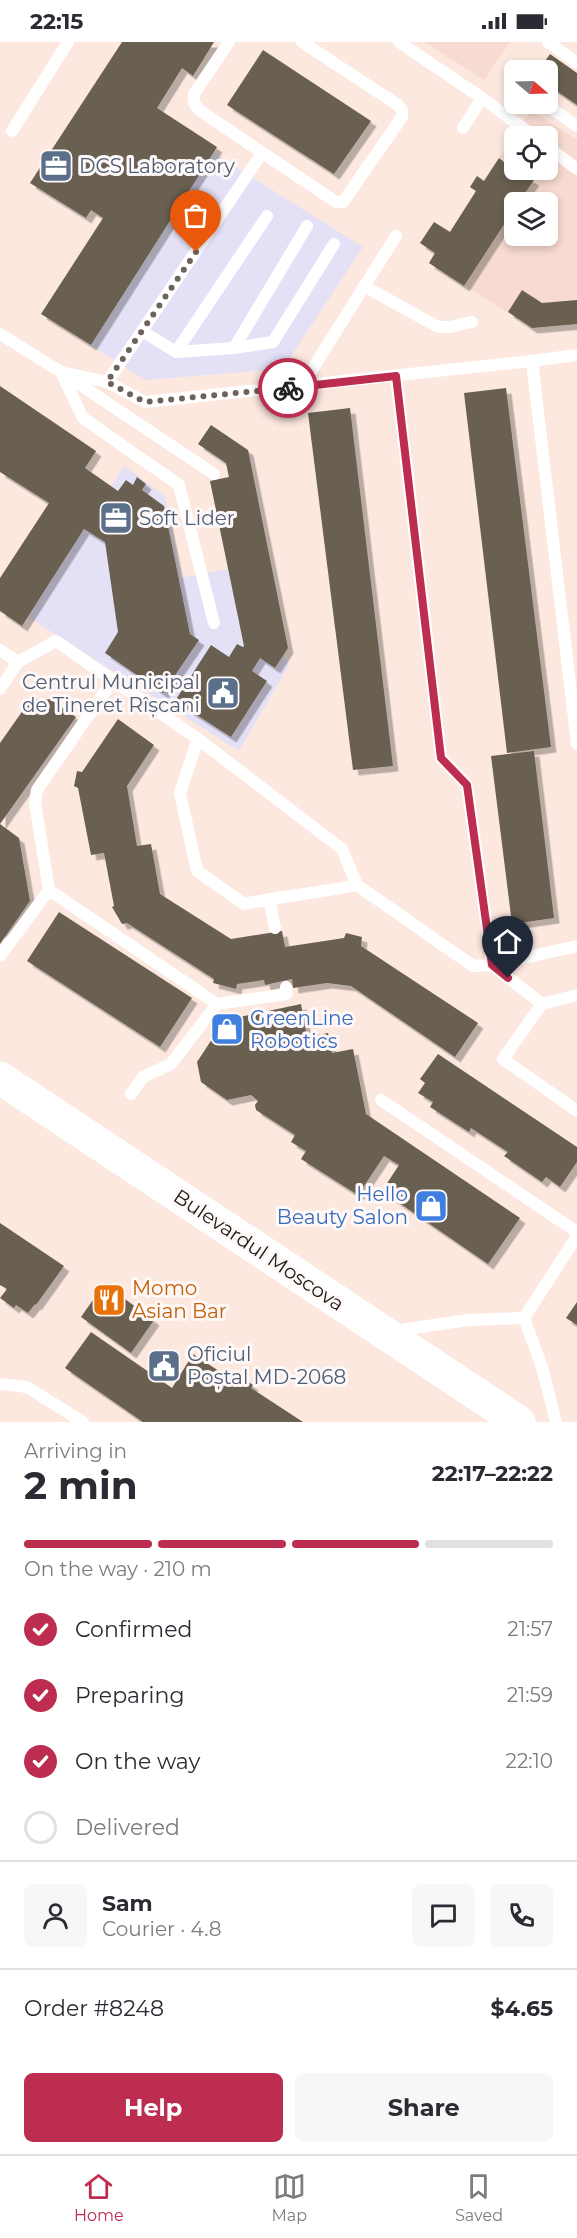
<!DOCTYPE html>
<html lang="en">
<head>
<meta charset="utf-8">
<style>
	:root { --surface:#fff; --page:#f7f7f7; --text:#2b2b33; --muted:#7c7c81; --line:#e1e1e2; --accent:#bd2d50 }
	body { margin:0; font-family:Montserrat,sans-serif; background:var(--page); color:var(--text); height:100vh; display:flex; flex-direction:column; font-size:22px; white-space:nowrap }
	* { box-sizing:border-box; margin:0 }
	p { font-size:20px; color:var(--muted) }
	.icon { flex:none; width:33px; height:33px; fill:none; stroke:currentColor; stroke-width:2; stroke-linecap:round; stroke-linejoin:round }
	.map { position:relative; height:1380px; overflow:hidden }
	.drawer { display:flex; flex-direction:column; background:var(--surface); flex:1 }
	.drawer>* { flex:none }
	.needle { width:39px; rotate:109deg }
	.fabs { position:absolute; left:504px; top:18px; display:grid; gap:12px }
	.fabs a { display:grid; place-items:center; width:54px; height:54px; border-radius:9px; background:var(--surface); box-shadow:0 3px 9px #0003; font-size:30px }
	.pin { position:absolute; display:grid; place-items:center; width:51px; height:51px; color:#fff; margin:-62px -26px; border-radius:50% 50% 50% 0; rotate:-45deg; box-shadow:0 0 6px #0007 }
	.pin .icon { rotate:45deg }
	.courier { position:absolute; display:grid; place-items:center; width:60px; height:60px; margin:-30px; border:4px solid #bd2d50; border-radius:50%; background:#fff; color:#222; box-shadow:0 2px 8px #0007 }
	.overview em { font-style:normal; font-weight:700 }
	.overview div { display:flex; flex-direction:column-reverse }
	.overview { display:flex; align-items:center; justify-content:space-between; height:102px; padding:0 24px }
	h1 { font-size:39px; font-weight:700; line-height:45px }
	.bar { display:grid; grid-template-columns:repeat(4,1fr); gap:9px 6px; align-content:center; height:72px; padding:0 24px }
	.bar i { height:8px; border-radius:4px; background:var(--line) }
	.bar .active { background:var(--accent) }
	.bar p { grid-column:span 4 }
	.line { display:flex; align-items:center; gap:15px; padding:0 24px; border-top:2px solid var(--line) }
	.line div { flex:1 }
	.round { display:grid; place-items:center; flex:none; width:63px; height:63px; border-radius:9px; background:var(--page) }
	ol { padding:0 24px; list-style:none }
	li { display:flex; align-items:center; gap:18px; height:66px }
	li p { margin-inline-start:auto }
	li .icon { padding:6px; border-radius:50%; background:var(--accent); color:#fff; stroke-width:4 }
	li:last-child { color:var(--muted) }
	li i { width:33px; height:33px; border:3px solid var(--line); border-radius:50% }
	.button { display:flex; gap:12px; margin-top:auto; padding:12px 24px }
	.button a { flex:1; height:69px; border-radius:9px; background:var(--accent); color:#fff; font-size:24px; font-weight:700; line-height:69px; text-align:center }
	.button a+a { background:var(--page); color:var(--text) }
	.status { display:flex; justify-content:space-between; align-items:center; height:42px; padding:0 30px; background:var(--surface); direction:ltr }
	.status svg { height:16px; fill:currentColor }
	.tabs { display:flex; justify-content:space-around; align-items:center; height:84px; border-top:2px solid var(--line); background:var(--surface); font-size:16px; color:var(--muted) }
	.tabs a { display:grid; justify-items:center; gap:3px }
	.tabs .active { color:var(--accent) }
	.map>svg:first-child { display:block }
</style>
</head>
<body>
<div class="status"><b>22:15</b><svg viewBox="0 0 49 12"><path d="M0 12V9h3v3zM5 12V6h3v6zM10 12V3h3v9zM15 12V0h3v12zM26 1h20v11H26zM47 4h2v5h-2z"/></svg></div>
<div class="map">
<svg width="577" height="1380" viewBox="0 0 577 1380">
	<defs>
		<filter id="shadow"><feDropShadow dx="5.5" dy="5.5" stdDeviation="0" flood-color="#0004"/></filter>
	</defs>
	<rect width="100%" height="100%" fill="#fde8e0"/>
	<g fill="#f7dad0" fill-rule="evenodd">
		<path d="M425,0H510L484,38Z"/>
		<path d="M531,68L577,98V282L532,286L429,221L435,211L420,201L434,180L450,189L476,150L470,145L477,134L484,138ZM514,94H548V128H514ZM514,160H548V194H514Z"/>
	</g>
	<g fill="#e4e0f6">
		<path d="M213,111L363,205L285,323L279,327L145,338L91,303Z"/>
		<path d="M211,383L248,408L288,606L283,613L289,623L239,709L28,575L124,424L165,454L181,536L228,527L210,439L228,435L226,421L198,402Z"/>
	</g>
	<g fill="#6a6051" filter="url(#shadow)">
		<path d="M122,0H214L193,34L182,26L157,66L217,105L91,303L41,272L103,176L91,168L86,176L30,141Z"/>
		<path d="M263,8L371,79L334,132L227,63Z"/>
		<path d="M550,12L577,31V63L548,43V28H539Z"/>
		<path d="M499,116L514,128L534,138L519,160H514V167L464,244L429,221L435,211L420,201L434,180L450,190L476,149L470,145L477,134L484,139Z"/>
		<path d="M522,248L542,261L577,258V282L532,286L508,270Z"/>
		<path d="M0,344L96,409L85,426L118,449L126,438L133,443L137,435L146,442L142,448L164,464L190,592L199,598L163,651L105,611L118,590L105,500L84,487L22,584L0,569V536L49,461L0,430Z"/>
		<path d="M506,346L551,705L507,711L464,351Z"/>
		<path d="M350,366L393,724L353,728L308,371Z"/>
		<path d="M211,383L248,408L288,606L275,626L260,616L252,629L267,639L231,695L175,659L211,603L229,615L237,602L243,605L244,604L210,439L229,435L226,421L198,402Z"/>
		<path d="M33,654L40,659L50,657L76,675L0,782L19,796L30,859L0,902V701Z"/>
		<path d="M118,677L154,703L127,744L137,804L151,802L160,852L231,897L282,889L285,905L344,896L346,891L362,895L361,904L478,981L455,1015L351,944L327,941L293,946L292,937L265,943L264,938L237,942L236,947L213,941L214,937L127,881L122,882L112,865L114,864L104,811L91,813L78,746L74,744L77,729L82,730Z"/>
		<path d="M534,709L554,876L512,882L491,714Z"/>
		<path d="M59,870L192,956L160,1005L27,919Z"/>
		<path d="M301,962L307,995L328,991L332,1011L353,1007L366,1072L520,1176L488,1222L382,1149L399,1123L384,1114L358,1153L301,1117L306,1109L291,1100L295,1093L256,1068L255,1063L258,1059L251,1053L227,1058L201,1040L197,1020L214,994L211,981Z"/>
		<path d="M438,1012L577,1105V1120L560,1145L546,1135L542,1140L504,1114L508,1110L471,1086L469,1090L430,1065L433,1060L418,1051L425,1041L420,1037Z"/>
		<path d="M0,1181L64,1224L36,1263L35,1262L28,1271L16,1263L14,1266L0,1256L7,1247L0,1243Z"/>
		<path d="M104,1242L154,1278L131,1311L81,1275Z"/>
		<path d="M577,1260V1283L566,1276Z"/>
		<path d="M91,1290L172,1346L193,1312L225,1333L216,1346L221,1349L234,1330L253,1343L251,1346L303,1380H143L65,1326Z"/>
	</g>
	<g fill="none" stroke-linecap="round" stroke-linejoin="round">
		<g stroke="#fff" stroke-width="12">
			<path d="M229,0L194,52V61L199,68L336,160H343L402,75V68L398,63L302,0"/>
			<path d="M399,0L482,56L534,94"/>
			<path d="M548,0L577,21"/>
			<path d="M545,62L577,84"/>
			<path d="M463,86L482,56"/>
			<path d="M12,89L68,0"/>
			<path d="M548,105L577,127"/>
			<path d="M364,244L438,285H450L472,280"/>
			<path d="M142,289L262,111"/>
			<path d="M0,292L61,330L107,340L145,360L532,319L577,702"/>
			<path d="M234,306L307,184"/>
			<path d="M176,310L234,306L273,300L334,202"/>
			<path d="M532,319L577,313"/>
			<path d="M61,330L83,376L179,443L214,581"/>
			<path d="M67,334L214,432"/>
			<path d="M396,334L441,716L467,743L492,923L577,904"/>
			<path d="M107,340L142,289L176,310L267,174"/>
			<path d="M301,345L396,194"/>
			<path d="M0,608L18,620"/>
			<path d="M0,647L18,620L56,599L198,697L342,807L357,843L473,924L492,923L542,962L503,1017L577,1069"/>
			<path d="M198,697L180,751L197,829L244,862C281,854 320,851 357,843"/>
			<path d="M49,848L217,962"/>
			<path d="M269,857L275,886"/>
			<path d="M0,914L49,848L35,761L37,748L113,638"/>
			<path d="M542,962L577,953"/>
			<path d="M131,1052L143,1035L171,1022L217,962L287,952L286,945"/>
			<path d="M381,1058L577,1190"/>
			<path d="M524,1276L542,1325L556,1380"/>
			<path d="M524,1276L577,1194"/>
			<path d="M394,1289L468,1278L524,1276"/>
			<path d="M0,1342L27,1345L83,1380"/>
		</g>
		<path stroke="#fff" stroke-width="33" d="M0,1036L519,1380"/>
	</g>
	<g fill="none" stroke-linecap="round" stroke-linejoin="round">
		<path stroke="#6e625d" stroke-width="6" stroke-dasharray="0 10.8" d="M196,210L107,340L145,360L288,346"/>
		<path stroke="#bd2d50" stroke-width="8" d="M288,346L396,334L441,716L467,743L492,923L508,936"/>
	</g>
	<defs>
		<symbol id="office-square" viewBox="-11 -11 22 22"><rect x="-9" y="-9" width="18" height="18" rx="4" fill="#5c6f8a" stroke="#fef9f8"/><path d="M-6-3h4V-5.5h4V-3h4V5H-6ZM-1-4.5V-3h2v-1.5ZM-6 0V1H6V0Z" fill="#fff"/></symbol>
		<symbol id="civic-square" viewBox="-11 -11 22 22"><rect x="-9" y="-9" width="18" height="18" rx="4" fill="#5c6f8a" stroke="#fef9f8"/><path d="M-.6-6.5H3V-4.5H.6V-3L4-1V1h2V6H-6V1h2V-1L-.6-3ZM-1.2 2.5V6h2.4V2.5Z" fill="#fff"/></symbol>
		<symbol id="shop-square" viewBox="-11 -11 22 22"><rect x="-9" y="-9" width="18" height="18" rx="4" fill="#3f7fe0" stroke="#fef9f8"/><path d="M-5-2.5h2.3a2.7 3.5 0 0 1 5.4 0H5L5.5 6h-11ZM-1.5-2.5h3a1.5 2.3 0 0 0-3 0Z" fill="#fff"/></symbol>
		<symbol id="restaurant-square" viewBox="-11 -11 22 22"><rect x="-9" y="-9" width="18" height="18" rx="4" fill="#e8710a" stroke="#fef9f8"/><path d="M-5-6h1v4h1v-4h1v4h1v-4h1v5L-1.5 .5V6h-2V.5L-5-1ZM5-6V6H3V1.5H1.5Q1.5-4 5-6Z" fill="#fff"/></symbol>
	</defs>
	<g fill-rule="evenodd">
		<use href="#office-square" x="37" y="105" width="38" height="38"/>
		<use href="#office-square" x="97" y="457" width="38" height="38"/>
		<use href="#civic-square" x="204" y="632" width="38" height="38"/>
		<use href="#shop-square" x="208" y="968" width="38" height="38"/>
		<use href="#shop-square" x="412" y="1145" width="38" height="38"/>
		<use href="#restaurant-square" x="90" y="1239" width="38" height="38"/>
		<use href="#civic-square" x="145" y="1305" width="38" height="38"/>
	</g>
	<g text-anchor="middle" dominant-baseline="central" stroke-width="6" stroke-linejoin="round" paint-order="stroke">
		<g font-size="20" fill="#4e5e75" stroke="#fef9f8" text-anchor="start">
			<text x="79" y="124">DCS Laboratory</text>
			<text x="139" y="476">Soft Lider</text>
			<text x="200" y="640" text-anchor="end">Centrul Municipal<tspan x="200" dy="23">de Tineret Rîșcani</tspan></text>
			<text x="187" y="1312">Oficiul<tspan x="187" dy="23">Poștal MD-2068</tspan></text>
		</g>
		<g font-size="20" fill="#366cbe" stroke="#fef9f8" text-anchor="start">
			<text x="250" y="976">GreenLine<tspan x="250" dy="23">Robotics</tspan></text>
			<text x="408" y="1152" text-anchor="end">Hello<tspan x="408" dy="23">Beauty Salon</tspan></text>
		</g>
		<g font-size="20" fill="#211a17" stroke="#fef9f8">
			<text transform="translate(259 1208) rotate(34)">Bulevardul Moscova</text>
		</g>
		<g font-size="20" fill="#c56008" stroke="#fef9f8" text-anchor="start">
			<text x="132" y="1246">Momo<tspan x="132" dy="23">Asian Bar</tspan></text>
		</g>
	</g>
</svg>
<div class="fabs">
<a><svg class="needle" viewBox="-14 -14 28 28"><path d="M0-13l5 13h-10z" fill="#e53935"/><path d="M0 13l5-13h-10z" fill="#7c7c81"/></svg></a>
<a><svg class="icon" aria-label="locate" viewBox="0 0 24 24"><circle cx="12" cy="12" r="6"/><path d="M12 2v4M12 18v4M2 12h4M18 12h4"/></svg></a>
<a><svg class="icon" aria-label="layers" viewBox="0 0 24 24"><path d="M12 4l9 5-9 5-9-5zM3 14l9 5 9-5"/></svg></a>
</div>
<div class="pin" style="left:196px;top:210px;background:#ea580c"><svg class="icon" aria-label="bag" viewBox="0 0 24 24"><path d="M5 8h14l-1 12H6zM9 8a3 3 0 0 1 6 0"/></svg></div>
<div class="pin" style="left:508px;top:936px;background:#1f2937"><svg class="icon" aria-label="home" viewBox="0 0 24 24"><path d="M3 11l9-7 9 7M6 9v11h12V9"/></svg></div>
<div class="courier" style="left:288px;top:346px"><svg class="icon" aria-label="bike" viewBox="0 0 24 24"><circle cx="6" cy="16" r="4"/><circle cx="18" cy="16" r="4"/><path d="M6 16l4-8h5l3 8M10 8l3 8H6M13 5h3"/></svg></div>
</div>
<section class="drawer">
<div class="overview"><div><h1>2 min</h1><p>Arriving in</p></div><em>22:17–22:22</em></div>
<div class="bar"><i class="active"></i><i class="active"></i><i class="active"></i><i></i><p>On the way · 210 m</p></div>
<ol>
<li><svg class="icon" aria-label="check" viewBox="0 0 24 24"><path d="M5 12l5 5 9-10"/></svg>Confirmed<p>21:57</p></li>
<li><svg class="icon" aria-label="check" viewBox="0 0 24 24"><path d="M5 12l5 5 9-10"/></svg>Preparing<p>21:59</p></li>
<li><svg class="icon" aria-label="check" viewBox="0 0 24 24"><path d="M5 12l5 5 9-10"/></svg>On the way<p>22:10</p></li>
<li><i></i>Delivered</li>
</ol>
<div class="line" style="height:108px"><a class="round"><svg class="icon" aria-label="person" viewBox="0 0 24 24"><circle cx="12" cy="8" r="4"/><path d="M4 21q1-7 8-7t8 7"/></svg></a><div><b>Sam</b><p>Courier · 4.8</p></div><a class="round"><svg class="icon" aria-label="chat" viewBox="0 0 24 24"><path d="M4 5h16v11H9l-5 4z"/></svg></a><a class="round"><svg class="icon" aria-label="phone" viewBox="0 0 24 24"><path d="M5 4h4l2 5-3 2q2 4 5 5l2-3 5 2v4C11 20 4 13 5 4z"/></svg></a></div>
<div class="line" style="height:78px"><div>Order #8248</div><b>$4.65</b></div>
<div class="button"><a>Help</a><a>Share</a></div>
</section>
<nav class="tabs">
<a class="active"><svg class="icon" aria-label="home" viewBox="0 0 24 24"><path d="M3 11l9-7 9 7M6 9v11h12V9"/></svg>Home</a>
<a><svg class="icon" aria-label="map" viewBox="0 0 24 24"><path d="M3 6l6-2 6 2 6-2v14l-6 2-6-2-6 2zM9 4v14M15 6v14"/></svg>Map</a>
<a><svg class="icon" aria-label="saved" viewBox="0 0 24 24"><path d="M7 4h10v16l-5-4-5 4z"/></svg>Saved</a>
</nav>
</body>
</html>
